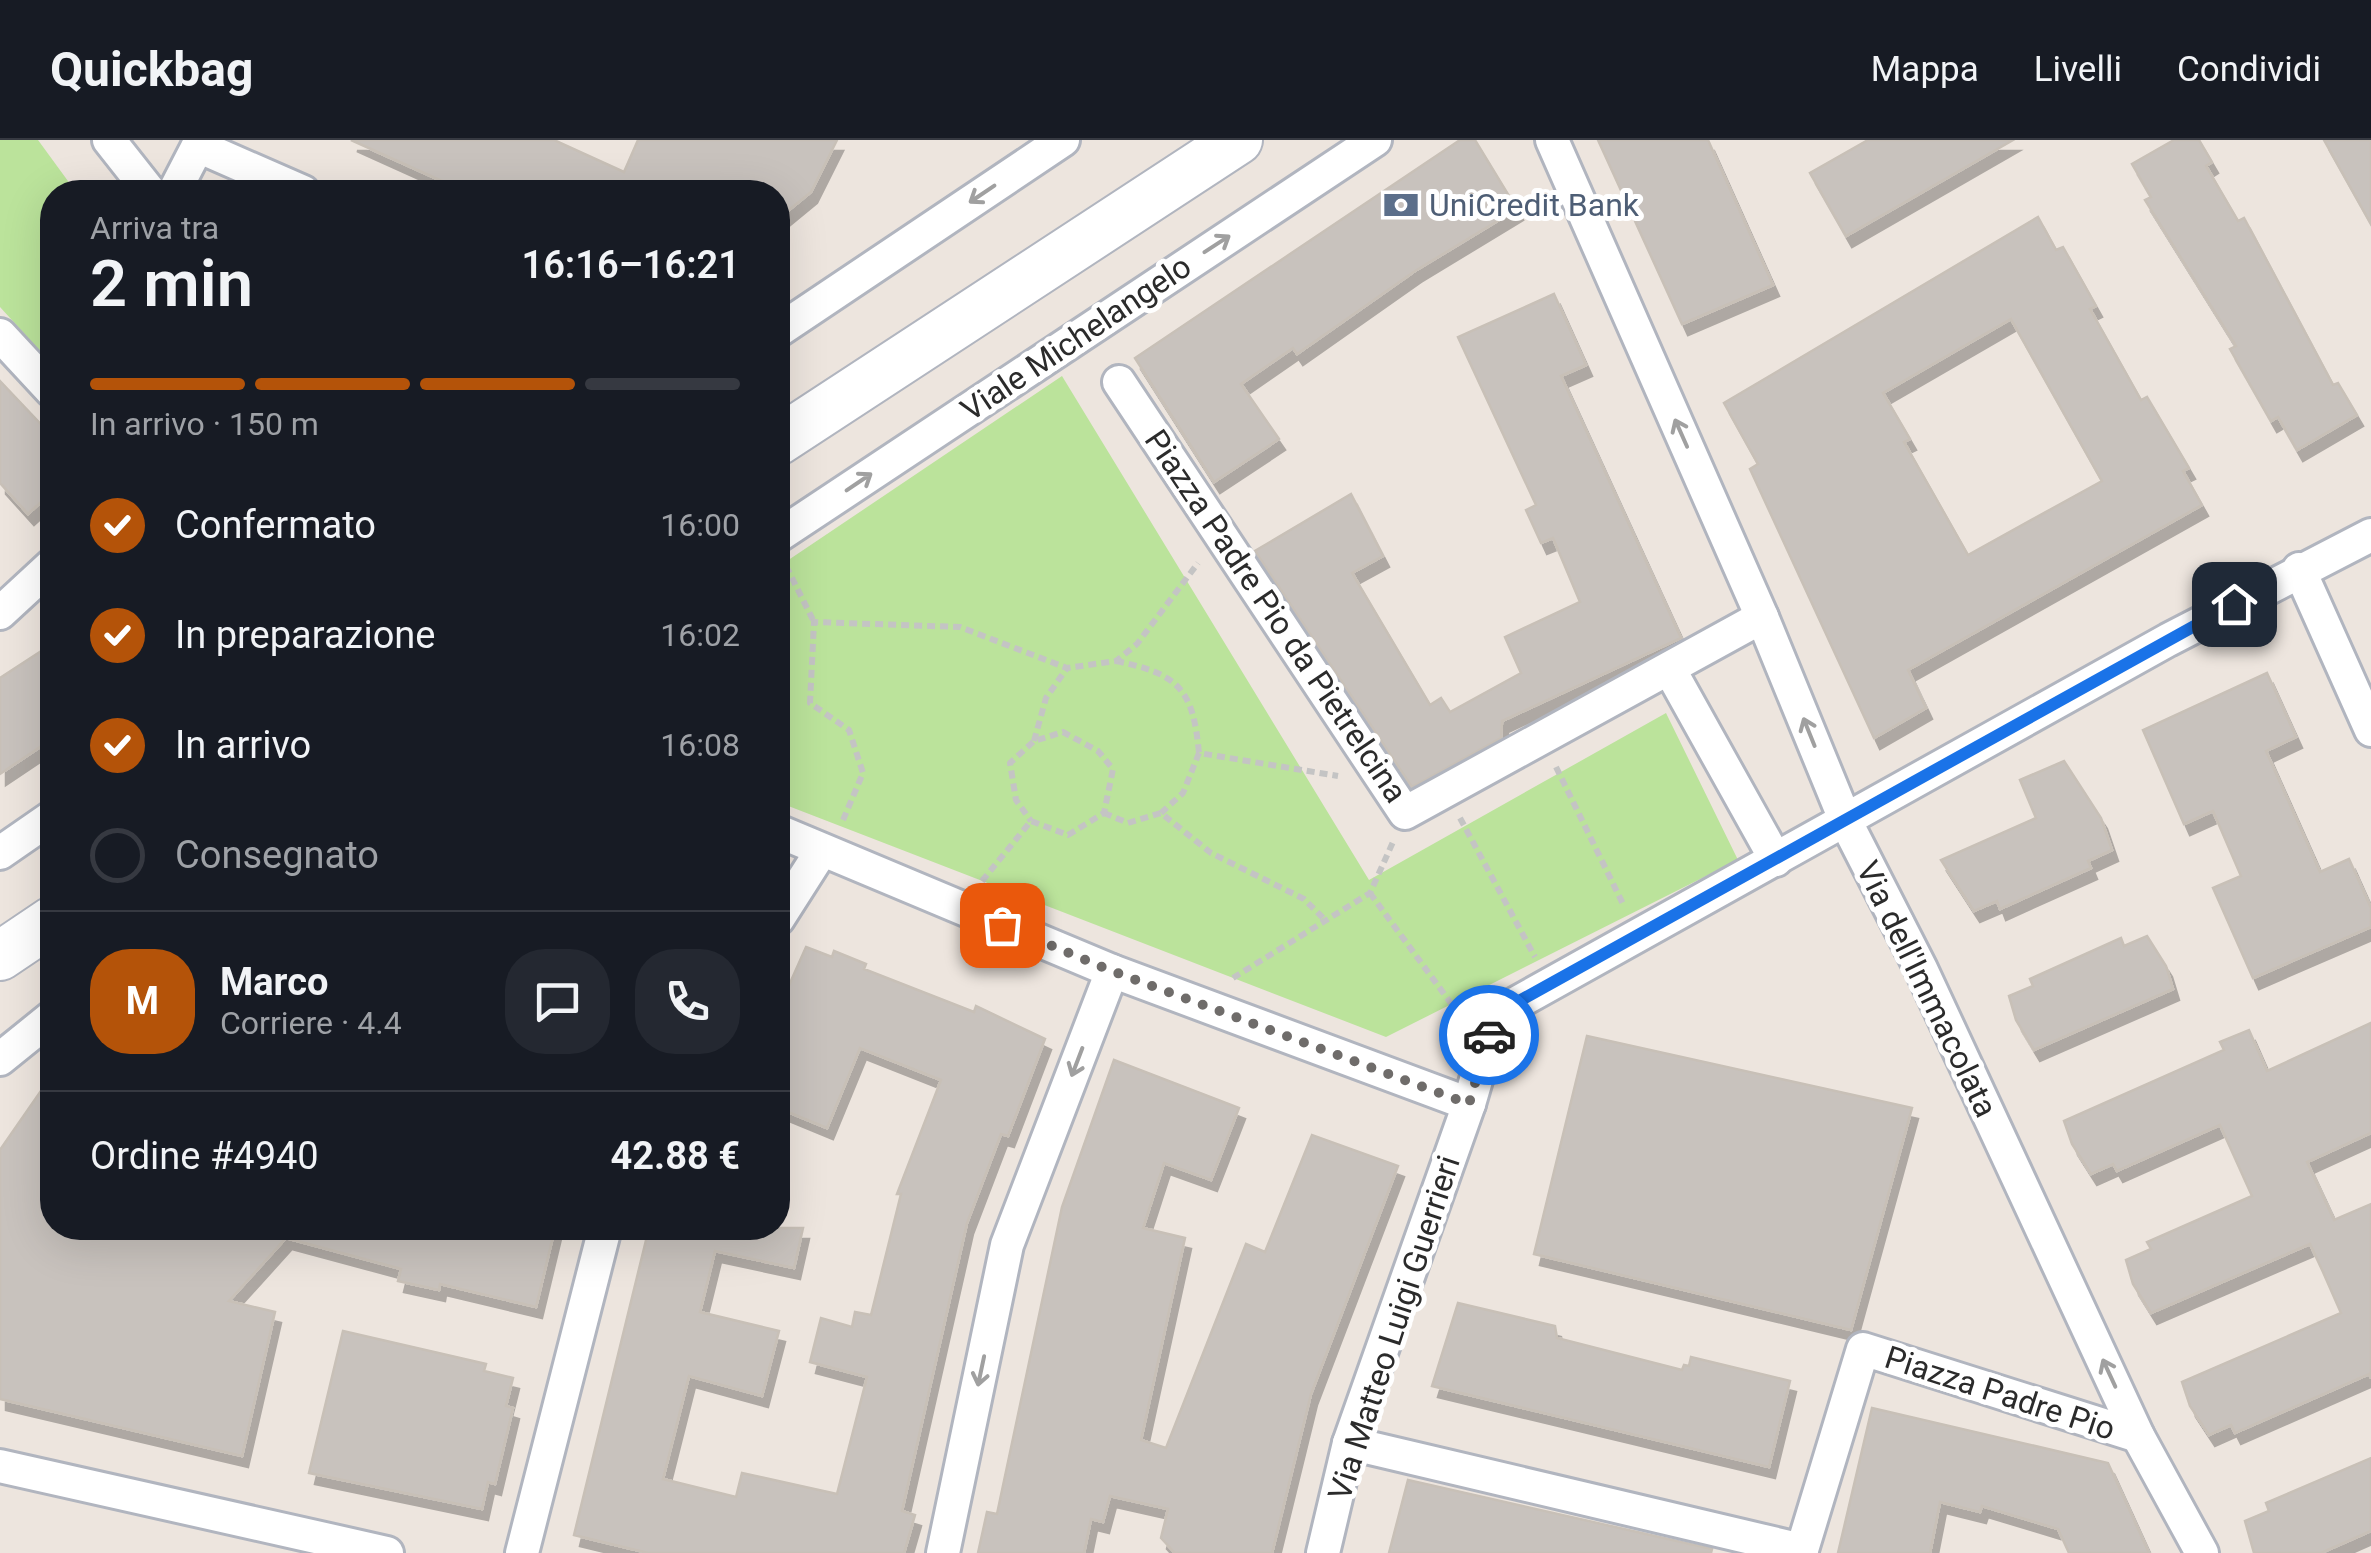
<!DOCTYPE html>
<html lang="it">
<head>
<meta charset="utf-8">
<style>
	:root { --surface:#171b24; --page:#242831; --text:#f1f3f6; --muted:#9ea1a6; --line:#363941; --accent:#b45309 }
	body { margin:0; font-family:Roboto,sans-serif; background:var(--page); color:var(--text); height:100vh; display:flex; flex-direction:column; font-size:38px; white-space:nowrap }
	* { box-sizing:border-box; margin:0 }
	p { font-size:32px; color:var(--muted) }
	.icon { flex:none; width:55px; height:55px; fill:none; stroke:currentColor; stroke-width:2; stroke-linecap:round; stroke-linejoin:round }
	.map { position:relative; flex:1; overflow:hidden }
	.sheet { position:absolute; left:40px; top:40px; width:750px; height:1060px; display:flex; flex-direction:column; background:var(--surface); border-radius:40px; box-shadow:0 10px 40px #0002 }
	.sheet>* { flex:none }
	.pin { position:absolute; display:grid; place-items:center; width:85px; height:85px; color:#fff; margin:-42px; border-radius:20px; box-shadow:0 5px 15px #0006 }
	.courier { position:absolute; display:grid; place-items:center; width:100px; height:100px; margin:-50px; border:8px solid #1a73e8; border-radius:50%; background:#fff; color:#222; box-shadow:0 2px 12px #0007 }
	.summary em { font-style:normal; font-weight:600 }
	.summary div { display:flex; flex-direction:column-reverse }
	.summary { display:flex; align-items:center; justify-content:space-between; height:170px; padding:0 50px }
	h1 { font-size:65px; font-weight:600; line-height:75px }
	.bar { display:grid; grid-template-columns:repeat(4,1fr); gap:15px 10px; align-content:center; height:120px; padding:0 50px }
	.bar i { height:12px; border-radius:8px; background:var(--line) }
	.bar .on { background:var(--accent) }
	.bar p { grid-column:span 4 }
	.line { display:flex; align-items:center; gap:25px; padding:0 50px; border-top:2px solid var(--line) }
	.line div { flex:1 }
	.round { display:grid; place-items:center; flex:none; width:105px; height:105px; border-radius:40px; background:var(--page) }
	ol { padding:0 50px; list-style:none }
	li { display:flex; align-items:center; gap:30px; height:110px }
	li p { margin-inline-start:auto }
	li .icon { padding:10px; border-radius:50%; background:var(--accent); color:#fff; stroke-width:4 }
	li:last-child { color:var(--muted) }
	li i { width:55px; height:55px; border:5px solid var(--line); border-radius:50% }
	header { display:flex; align-items:center; gap:60px; box-sizing:border-box; height:140px; padding:0 50px; background:var(--surface); border-bottom:2px solid var(--line) }
	header strong { font-size:48px }
	nav { display:flex; gap:55px; margin-inline-start:auto; font-size:35px }
	.map>svg:first-child { display:block }
</style>
</head>
<body>
<header>
<strong>Quickbag</strong>
<nav><a>Mappa</a><a>Livelli</a><a>Condividi</a></nav>
</header>
<div class="map">
<svg width="2371" height="1413" viewBox="0 0 2371 1413">
	<defs>
		<filter id="shadow"><feDropShadow dx="6" dy="11" stdDeviation="0" flood-color="#0004"/></filter>
	</defs>
	<rect width="100%" height="100%" fill="#ede5de"/>
	<g fill="#bbe39b">
		<path d="M0,0H38L76,52H52V224L0,167Z"/>
		<path d="M1062,236L1369,740L1666,573L1738,720L1386,897L778,662V427Z"/>
	</g>
	<g fill="#c8c2bd" stroke="#c8c0b7" stroke-width="2.5" fill-rule="evenodd" filter="url(#shadow)">
		<path d="M351,0H554L624,32L638,0H837L811,52L778,79V52H466Z"/>
		<path d="M1460,0H1475L1517,69L1415,131L1297,214L1293,208L1241,244L1279,299L1214,342L1135,218Z"/>
		<path d="M1598,0H1708L1773,145L1682,184Z"/>
		<path d="M1868,0H2013L1846,96L1810,33Z"/>
		<path d="M2174,0H2199L2212,22L2206,26L2238,81L2244,78L2333,245L2338,243L2357,275L2297,310L2278,277L2271,281L2230,209L2236,206L2145,60L2151,57L2132,24Z"/>
		<path d="M2324,0H2371V84Z"/>
		<path d="M2038,77L2056,110L2063,107L2096,166L2090,169L2141,260L2147,257L2189,328L2183,331L2202,365L1908,530L1926,568L1874,598L1750,329L1758,324L1724,263ZM2011,179L2102,341L1968,415L1904,302L1910,299L1883,253Z"/>
		<path d="M1554,154L1586,225L1561,236L1681,498L1502,581L1501,598L1412,647L1255,411L1351,354L1383,416L1352,433L1430,565L1441,558L1450,572L1521,533L1505,497L1580,462L1553,398L1541,403L1526,370L1536,365L1458,197Z"/>
		<path d="M0,241L52,296V352L28,374L0,343Z"/>
		<path d="M52,504V599L0,634V538Z"/>
		<path d="M2267,533L2296,597L2266,611L2320,732L2349,719L2371,768V787L2253,838L2213,748L2241,736L2213,671L2184,684L2143,590Z"/>
		<path d="M2064,621L2101,678L2112,710L2088,721L2091,728L2000,769L1997,761L1974,771L1941,720L2036,678L2020,640Z"/>
		<path d="M2147,796L2166,826L2173,849L2034,910L2016,880L2009,856L2033,846L2030,839L2121,798L2124,806Z"/>
		<path d="M806,807L832,817L834,811L866,824L864,829L974,872L976,866L1045,899L1008,996L1001,994L967,1083L902,1371L915,1375L904,1413H648L574,1395L649,1088H803L794,1128L715,1111L700,1172L779,1191L762,1256L689,1236L663,1339L736,1357L742,1333L837,1354L867,1237L810,1222L821,1178L852,1187L855,1172L871,1175L901,1054H897L941,940L860,908L827,988L778,968V870Z"/>
		<path d="M2371,883V993L2307,1022L2334,1080L2371,1064V1238L2369,1234L2235,1293L2231,1285L2209,1295L2190,1266L2182,1242L2341,1173L2323,1132L2310,1104L2151,1173L2133,1144L2126,1120L2151,1109L2147,1102L2252,1056L2220,985L2117,1031L2113,1024L2091,1034L2072,1004L2064,981L2224,910L2220,902L2249,890L2267,931Z"/>
		<path d="M1587,896L1912,968L1851,1190L1534,1114Z"/>
		<path d="M1114,920L1239,968L1211,1040L1164,1023L1143,1088L1185,1098L1141,1300L1166,1308L1246,1104L1265,1112L1312,995L1398,1026L1311,1254L1272,1413H1175L1161,1398L1168,1369L1110,1356L1103,1382L1091,1379L1084,1413H978L987,1372L997,1374L1062,1067Z"/>
		<path d="M52,935V1088H555L536,1167L440,1144L439,1150L398,1141L401,1129L286,1098L229,1161L275,1172L242,1316L0,1259V1010Z"/>
		<path d="M1458,1163L1555,1186L1557,1198L1682,1230L1684,1225L1689,1226L1691,1217L1790,1241L1769,1327L1432,1246Z"/>
		<path d="M343,1191L486,1224L484,1231L513,1238L506,1266L513,1268L495,1344L488,1342L482,1369L309,1333Z"/>
		<path d="M1872,1268L2108,1323L2149,1413H2069L2058,1389L1982,1366L1980,1372L1940,1362L1930,1413H1838Z"/>
		<path d="M2371,1318V1391L2321,1413H2254L2245,1381L2269,1371L2266,1363Z"/>
		<path d="M1408,1340L1712,1409L1711,1413H1389Z"/>
	</g>
	<g fill="none" stroke-linecap="round" stroke-linejoin="round">
		<defs>
			<g id="street">
				<path d="M109,0L150,52"/>
				<path d="M1552,0L1762,477L1846,682L1921,829L2138,1296L2202,1413"/>
				<path d="M198,6L303,52"/>
				<path d="M174,52L201,0"/>
				<path d="M778,191L1063,0"/>
				<path d="M0,195L52,251"/>
				<path d="M1119,242L1405,673L1762,477"/>
				<path d="M778,396L1375,0"/>
				<path d="M2299,429L2371,590"/>
				<path d="M0,473L52,425"/>
				<path d="M1670,530L1776,720"/>
				<path d="M778,691L1112,831L1469,964"/>
				<path d="M0,713L52,677"/>
				<path d="M778,779L822,710"/>
				<path d="M0,919L52,877"/>
				<path d="M1349,1303L1802,1410"/>
				<path d="M0,1326L387,1413"/>
				<path d="M522,1413L605,1088"/>
				<path d="M943,1413L1007,1105L1112,831"/>
				<path d="M1323,1413L1349,1303L1469,964L1495,875L2168,500L2371,395"/>
				<path d="M1801,1413L1863,1209L2138,1296"/>
			</g>
			<g id="secondary">
				<path d="M778,301L1238,0"/>
				<path d="M0,816L52,781"/>
			</g>
		</defs>
		<use href="#street" stroke="#b1b5bf" stroke-width="38"/>
		<use href="#secondary" stroke="#b1b5bf" stroke-width="52"/>
		<g stroke="#c4c4c4" stroke-width="6" stroke-dasharray="8 5" stroke-linecap="butt">
			<path d="M786,426L814,482"/>
			<path d="M1116,521C1179,534 1193,549 1199,613"/>
			<path d="M1034,601L1046,558L1067,528"/>
			<path d="M1556,627L1623,764"/>
			<path d="M1104,673L1128,683L1161,673L1211,713L1304,759L1326,781"/>
			<path d="M1161,673L1183,653L1199,613L1338,636"/>
			<path d="M1460,678L1535,817"/>
			<path d="M843,680L863,633L849,590L810,563L814,482L960,487L1067,528L1116,521L1137,504L1198,423"/>
			<path d="M982,741L1031,681L1068,695L1104,673L1113,629L1098,611L1063,592L1034,601L1010,623L1016,660L1031,681"/>
			<path d="M1370,753L1458,873"/>
			<path d="M1233,838L1370,753L1393,702"/>
		</g>
		<use href="#street" stroke="#fff" stroke-width="32"/>
		<use href="#secondary" stroke="#fff" stroke-width="48"/>
	</g>
	<defs><path id="oneway-shaft" d="M-6 0H5M1.5-3L5.5 0L1.5 3" fill="none" stroke-width="1.6" stroke-linecap="round" stroke-linejoin="round" transform="scale(2.5)"/></defs>
	<g stroke="#a0a0a0">
		<use href="#oneway-shaft" transform="translate(982 54) rotate(146)"/>
		<use href="#oneway-shaft" transform="translate(1217 104) rotate(-33)"/>
		<use href="#oneway-shaft" transform="translate(1681 293) rotate(-114)"/>
		<use href="#oneway-shaft" transform="translate(859 342) rotate(-34)"/>
		<use href="#oneway-shaft" transform="translate(1809 592) rotate(-112)"/>
		<use href="#oneway-shaft" transform="translate(1077 922) rotate(111)"/>
		<use href="#oneway-shaft" transform="translate(981 1231) rotate(102)"/>
		<use href="#oneway-shaft" transform="translate(2109 1233) rotate(-115)"/>
	</g>
	<g fill="none" stroke-linecap="round" stroke-linejoin="round">
		<path stroke="#6f6c6a" stroke-width="10" stroke-dasharray="0 18" d="M1002,785L1112,831L1469,964L1489,895"/>
		<path stroke="#1a73e8" stroke-width="12" d="M1489,895L1494,875L2234,464"/>
	</g>
	<defs>
		<symbol id="bank-bare" viewBox="-9 -9 18 18"><path d="M-6-4H6V4H-6ZM0-2.3a2.3 2.3 0 1 0 0 4.6a2.3 2.3 0 1 0 0-4.6Z" fill="#5c6f8a" stroke="#fff" stroke-width="2.5" paint-order="stroke"/></symbol>
	</defs>
	<g fill-rule="evenodd">
		<use href="#bank-bare" x="1376" y="40" width="50" height="50"/>
	</g>
	<g text-anchor="middle" dominant-baseline="central" stroke-width="10" stroke-linejoin="round" paint-order="stroke">
		<g font-size="32" fill="#4e5e75" stroke="#fff" text-anchor="start">
			<text x="1429" y="65">UniCredit Bank</text>
		</g>
		<g font-size="32" fill="#2b2b2b" stroke="#fff">
			<text transform="translate(1076 198) rotate(-34)">Viale Michelangelo</text>
			<text transform="translate(1276 476) rotate(56)">Piazza Padre Pio da Pietrelcina</text>
			<text transform="translate(1927 849) rotate(64)">Via dell'Immacolata</text>
			<text transform="translate(1394 1188) rotate(-72)">Via Matteo Luigi Guerrieri</text>
			<text transform="translate(2000 1253) rotate(18)">Piazza Padre Pio</text>
		</g>
	</g>
</svg>
<div class="pin" style="left:1002px;top:785px;background:#ea580c"><svg class="icon" aria-label="bag" viewBox="0 0 24 24"><path d="M5 8h14l-1 12H6zM9 8a3 3 0 0 1 6 0"/></svg></div>
<div class="pin" style="left:2234px;top:464px;background:#1f2937"><svg class="icon" aria-label="home" viewBox="0 0 24 24"><path d="M3 11l9-7 9 7M6 9v11h12V9"/></svg></div>
<div class="courier" style="left:1489px;top:895px"><svg class="icon" aria-label="car" viewBox="0 0 24 24"><path d="M5 17H2v-5l4-1 3-4h7l3 4 3 1v5h-3M9 17h6M6 11h13"/><circle cx="7" cy="17" r="2"/><circle cx="17" cy="17" r="2"/></svg></div>
<section class="sheet">
<div class="summary"><div><h1>2 min</h1><p>Arriva tra</p></div><em>16:16–16:21</em></div>
<div class="bar"><i class="on"></i><i class="on"></i><i class="on"></i><i></i><p>In arrivo · 150 m</p></div>
<ol>
<li><svg class="icon" aria-label="check" viewBox="0 0 24 24"><path d="M5 12l5 5 9-10"/></svg>Confermato<p>16:00</p></li>
<li><svg class="icon" aria-label="check" viewBox="0 0 24 24"><path d="M5 12l5 5 9-10"/></svg>In preparazione<p>16:02</p></li>
<li><svg class="icon" aria-label="check" viewBox="0 0 24 24"><path d="M5 12l5 5 9-10"/></svg>In arrivo<p>16:08</p></li>
<li><i></i>Consegnato</li>
</ol>
<div class="line" style="height:180px"><b class="round" style="background:var(--accent);color:#fff">M</b><div><b>Marco</b><p>Corriere · 4.4</p></div><a class="round"><svg class="icon" aria-label="chat" viewBox="0 0 24 24"><path d="M4 5h16v11H9l-5 4z"/></svg></a><a class="round"><svg class="icon" aria-label="phone" viewBox="0 0 24 24"><path d="M5 4h4l2 5-3 2q2 4 5 5l2-3 5 2v4C11 20 4 13 5 4z"/></svg></a></div>
<div class="line" style="height:130px"><div>Ordine #4940</div><b>42.88 €</b></div>
</section>
</div>
</body>
</html>
